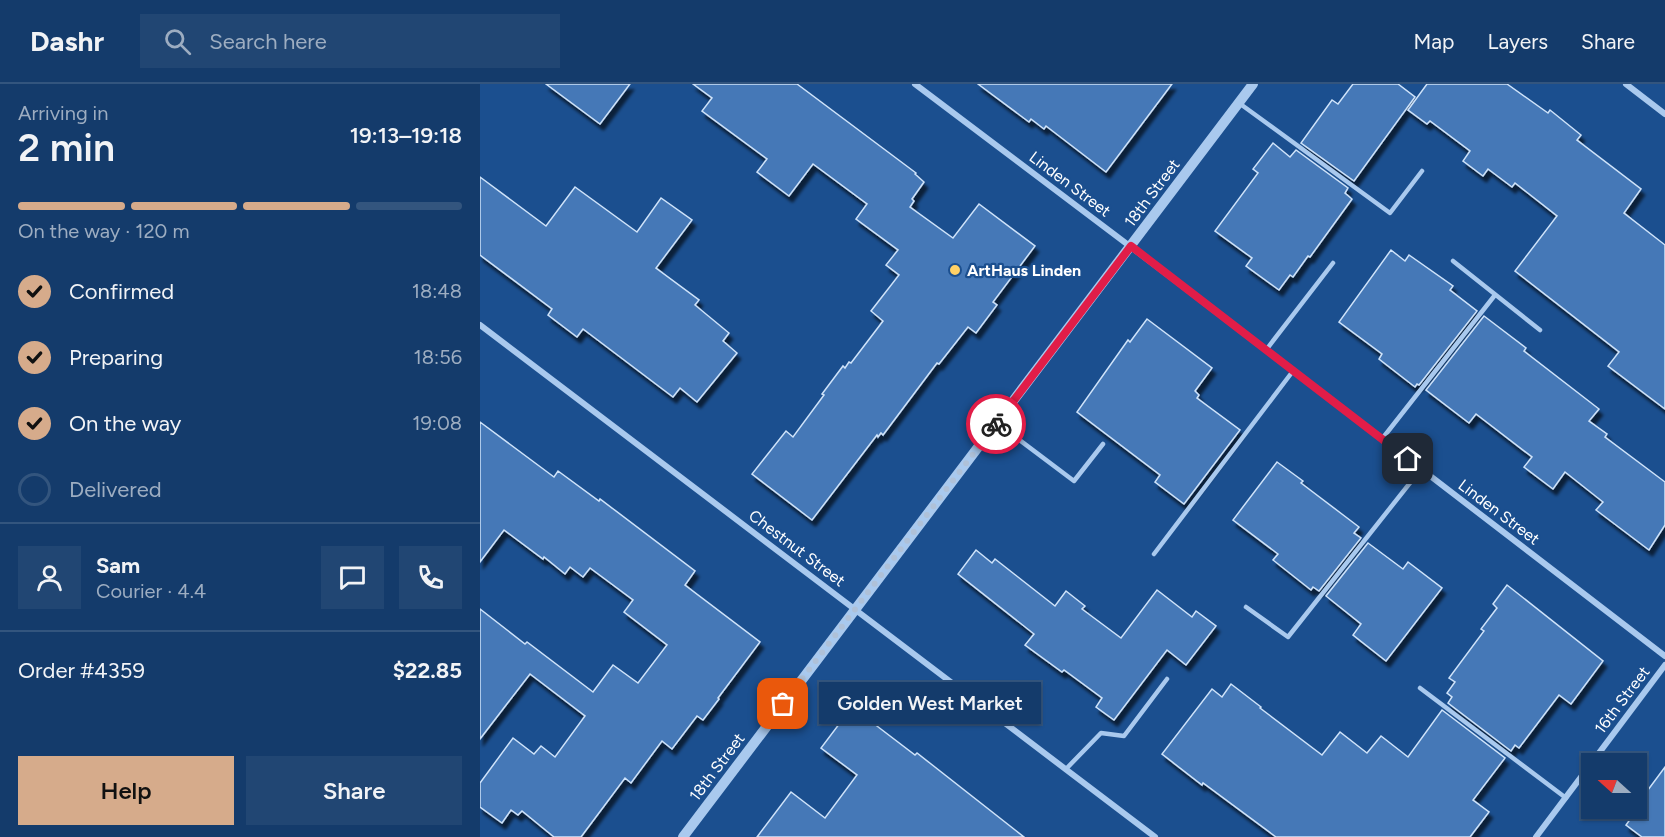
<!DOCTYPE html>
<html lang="en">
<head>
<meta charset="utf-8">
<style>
	:root { --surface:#143b6b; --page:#214673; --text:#f1f3f6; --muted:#9dadc1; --line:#33557e; --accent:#d6ab8b }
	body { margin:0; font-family:Figtree,sans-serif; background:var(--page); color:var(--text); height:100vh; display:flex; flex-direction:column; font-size:22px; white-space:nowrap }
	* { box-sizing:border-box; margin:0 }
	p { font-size:20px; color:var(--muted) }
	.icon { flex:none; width:33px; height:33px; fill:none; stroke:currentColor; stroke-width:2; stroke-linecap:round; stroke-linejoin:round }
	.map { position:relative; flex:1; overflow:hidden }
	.drawer { display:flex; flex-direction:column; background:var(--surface); width:480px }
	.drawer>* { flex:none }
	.needle { width:39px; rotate:291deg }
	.controls { position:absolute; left:1101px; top:669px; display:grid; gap:12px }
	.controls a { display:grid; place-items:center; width:66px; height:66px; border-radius:0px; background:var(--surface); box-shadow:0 2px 4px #0004,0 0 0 2px var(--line); font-size:30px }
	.pin { position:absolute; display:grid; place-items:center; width:51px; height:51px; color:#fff; margin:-26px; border-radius:12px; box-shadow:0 3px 9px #0006 }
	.courier { position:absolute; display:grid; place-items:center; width:60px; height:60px; margin:-30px; border:4px solid #e11d48; border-radius:50%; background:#fff; color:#222; box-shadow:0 2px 8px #0007 }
	.bubble { position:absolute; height:42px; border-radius:0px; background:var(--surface); box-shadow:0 2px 4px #0004,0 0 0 2px var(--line); font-size:20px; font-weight:600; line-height:42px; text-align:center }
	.head em { font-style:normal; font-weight:600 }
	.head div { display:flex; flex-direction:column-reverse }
	.head { display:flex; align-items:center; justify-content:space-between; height:102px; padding:0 18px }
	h1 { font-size:39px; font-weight:600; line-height:45px }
	.bar { display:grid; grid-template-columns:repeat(4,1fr); gap:9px 6px; align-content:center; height:72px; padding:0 18px }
	.bar i { height:8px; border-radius:4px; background:var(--line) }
	.bar .selected { background:var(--accent) }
	.bar p { grid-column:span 4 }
	.line { display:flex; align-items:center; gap:15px; padding:0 18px; border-top:2px solid var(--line) }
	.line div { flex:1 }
	.round { display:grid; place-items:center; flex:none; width:63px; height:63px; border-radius:0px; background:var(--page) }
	ol { padding:0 18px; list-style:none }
	li { display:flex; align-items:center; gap:18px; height:66px }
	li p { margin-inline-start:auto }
	li .icon { padding:6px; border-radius:50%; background:var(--accent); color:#111; stroke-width:4 }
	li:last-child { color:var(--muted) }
	li i { width:33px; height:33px; border:3px solid var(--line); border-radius:50% }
	.cta { display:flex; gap:12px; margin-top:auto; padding:12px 18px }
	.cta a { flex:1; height:69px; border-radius:0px; background:var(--accent); color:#111; font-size:24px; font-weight:600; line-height:69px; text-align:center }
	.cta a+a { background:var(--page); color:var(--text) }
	header { display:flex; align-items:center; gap:36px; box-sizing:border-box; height:84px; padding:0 30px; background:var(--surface); border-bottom:2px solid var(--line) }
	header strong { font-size:28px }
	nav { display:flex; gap:33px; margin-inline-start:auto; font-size:21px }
	.search { width:420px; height:54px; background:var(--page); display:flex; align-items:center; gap:15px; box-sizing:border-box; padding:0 21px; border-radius:0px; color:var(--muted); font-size:22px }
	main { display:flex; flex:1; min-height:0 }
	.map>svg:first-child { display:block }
</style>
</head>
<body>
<header>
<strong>Dashr</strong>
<div class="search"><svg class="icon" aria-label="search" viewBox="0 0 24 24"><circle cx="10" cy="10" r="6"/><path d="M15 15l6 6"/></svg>Search here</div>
<nav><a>Map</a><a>Layers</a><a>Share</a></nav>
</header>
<main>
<section class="drawer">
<div class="head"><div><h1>2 min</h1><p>Arriving in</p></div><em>19:13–19:18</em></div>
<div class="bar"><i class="selected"></i><i class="selected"></i><i class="selected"></i><i></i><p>On the way · 120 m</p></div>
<ol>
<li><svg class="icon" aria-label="check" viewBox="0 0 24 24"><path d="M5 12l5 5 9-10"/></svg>Confirmed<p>18:48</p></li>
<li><svg class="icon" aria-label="check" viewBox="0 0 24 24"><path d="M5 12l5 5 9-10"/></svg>Preparing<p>18:56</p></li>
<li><svg class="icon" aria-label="check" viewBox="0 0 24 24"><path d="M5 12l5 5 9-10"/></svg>On the way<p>19:08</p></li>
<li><i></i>Delivered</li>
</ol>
<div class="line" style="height:108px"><a class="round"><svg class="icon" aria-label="person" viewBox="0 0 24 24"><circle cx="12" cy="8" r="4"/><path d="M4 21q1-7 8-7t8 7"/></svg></a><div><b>Sam</b><p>Courier · 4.4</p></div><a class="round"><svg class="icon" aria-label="chat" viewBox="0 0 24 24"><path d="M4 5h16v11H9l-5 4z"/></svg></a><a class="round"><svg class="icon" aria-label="phone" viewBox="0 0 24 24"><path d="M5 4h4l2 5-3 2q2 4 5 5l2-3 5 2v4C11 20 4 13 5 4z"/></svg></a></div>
<div class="line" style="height:78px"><div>Order #4359</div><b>$22.85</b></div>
<div class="cta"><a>Help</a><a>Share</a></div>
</section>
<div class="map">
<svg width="1185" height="753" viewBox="0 0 1185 753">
	<defs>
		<filter id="shadow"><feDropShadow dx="3.5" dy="6" stdDeviation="1.5" flood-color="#0009"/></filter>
	</defs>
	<rect width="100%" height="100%" fill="#1b4f8f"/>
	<g fill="#4478b7" stroke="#cfe3fa" stroke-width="1.5" filter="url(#shadow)">
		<path d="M66,0H150L120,40Z"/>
		<path d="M213,0H317L436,89L435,90L444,98L432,115L434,117L430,123L473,154L499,120L555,162L513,218L517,221L496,249L488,243L459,280L457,279L403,351L401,349L398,353L397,351L332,436L272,390L306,347L313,353L344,311L342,310L363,282L365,284L369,278L371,279L403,237L391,227L419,191L406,181L418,166L376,135L387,120L333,80L309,112L277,88L287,75L222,27L232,14Z"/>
		<path d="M498,0H692L626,88L566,42L564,45L551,35L549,38Z"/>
		<path d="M873,0H918L935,13L874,97L821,59L852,16L858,20Z"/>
		<path d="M947,0H1027L1068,29L1070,26L1101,51L1097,56L1161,105L1144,129L1185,161V325L1128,282L1139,268L1035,187L1077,132L1035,99L1032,103L1008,85L1003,92L983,77L990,67L950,37L947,40L928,26Z"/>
		<path d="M793,59L810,73L816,66L868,104L865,109L872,115L830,173L828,172L813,193L810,191L799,206L766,182L772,174L735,147L778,89L773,85Z"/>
		<path d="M0,93L66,142L95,103L157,148L181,114L212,136L176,184L219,216L215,221L249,249L243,257L257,269L217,318L200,304L193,313L103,245L97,253L68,231L72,225L0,171Z"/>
		<path d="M911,166L925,177L929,171L973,202L970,206L997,227L939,301L937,300L935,303L899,275L902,270L859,238Z"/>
		<path d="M1004,232L1046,264L1044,267L1119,325L1109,337L1127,350L1125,353L1185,398V441L1169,466L1116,426L1123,418L1085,388L1073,405L1044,383L1052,373L996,330L989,339L946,306Z"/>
		<path d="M667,235L732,284L715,307L719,311L717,314L760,346L704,420L675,398L680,391L597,328L648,256L650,258Z"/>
		<path d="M0,338L74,393L78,387L119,417L120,415L215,487L205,501L280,558L238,614L239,615L223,636L217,632L192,665L182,657L151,699L145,694L101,753H74L42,727L38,731L31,726L22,739L0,723V699L33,654L54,670L61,662L75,673L105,632L50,590L0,655V525L45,560L47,558L113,608L133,581L158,599L187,561L144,528L153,516L110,484L103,493L90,483L85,490L64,473L63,475L24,446L0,478Z"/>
		<path d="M797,378L823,397L821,399L879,443L874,449L881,454L839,507L833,503L831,506L793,476L798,470L753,436Z"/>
		<path d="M888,459L923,485L928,478L962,504L906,577L873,551L881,540L846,512Z"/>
		<path d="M496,466L512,479L515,475L575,522L586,507L605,522L602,525L641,554L677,506L712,533L716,527L736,542L706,581L687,566L634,636L616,623L622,614L584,586L582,588L545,561L554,550L478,490Z"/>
		<path d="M1027,501L1123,577L1091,620L1079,611L1039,664L1035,661L1031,667L968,619L972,613L967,609L975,598L969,594L1004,547L1001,545L1017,524L1013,520Z"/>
		<path d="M751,600L781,623L780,624L842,671L860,648L887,669L901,652L928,673L962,626L1025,674L993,716L1009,728L990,753H796L723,699L722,701L682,670L732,605L742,613Z"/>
		<path d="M372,623L435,671L437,669L544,753H277L311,708L345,734L377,691L341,664Z"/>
		<path d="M1185,683V753H1162L1146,741L1156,727L1154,726L1156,724V722Z"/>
	</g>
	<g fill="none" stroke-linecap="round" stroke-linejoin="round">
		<g stroke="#a9c9ee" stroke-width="4.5">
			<path d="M759,19L910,129L942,87"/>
			<path d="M973,177L1060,246"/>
			<path d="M786,266L853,179"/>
			<path d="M517,339L594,397L623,360"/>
			<path d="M902,355L1015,211"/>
			<path d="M674,470L813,287"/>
			<path d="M766,523L808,553L941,385"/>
			<path d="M940,604L1086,714"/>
			<path d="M586,685L621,649L644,652L687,595"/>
		</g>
		<g stroke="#a9c9ee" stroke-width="6">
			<path d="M435,0L696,197L1185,572"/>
			<path d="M1146,0L1185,30"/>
			<path d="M0,241L675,753"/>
			<path d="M1056,753L1185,581"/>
		</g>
		<path stroke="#a9c9ee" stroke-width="10" d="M203,753L773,0"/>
	</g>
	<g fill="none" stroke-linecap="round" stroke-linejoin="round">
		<path stroke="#afc1d8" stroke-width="6" stroke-dasharray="0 10.8" d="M303,620L516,340"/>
		<path stroke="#e11d48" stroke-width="8" d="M516,340L651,162L928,375"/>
	</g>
	<circle fill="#ffd166" stroke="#1b4f8f" stroke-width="2" cx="475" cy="186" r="6"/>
	<g text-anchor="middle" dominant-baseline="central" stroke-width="4.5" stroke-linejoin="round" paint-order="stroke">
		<g font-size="16" fill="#fff" stroke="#1b4f8f">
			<text transform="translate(590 100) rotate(37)">Linden Street</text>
			<text transform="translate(672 109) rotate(-53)">18th Street</text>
			<text transform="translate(1019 428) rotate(37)">Linden Street</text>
			<text transform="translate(317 464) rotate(37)">Chestnut Street</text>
			<text transform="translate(1142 616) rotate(-53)">16th Street</text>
			<text transform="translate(237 683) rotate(-53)">18th Street</text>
		</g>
		<g font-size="16" font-weight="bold" fill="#fff" stroke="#1b4f8f" text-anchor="start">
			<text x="487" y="186">ArtHaus Linden</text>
		</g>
	</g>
</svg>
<div class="controls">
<a><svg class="needle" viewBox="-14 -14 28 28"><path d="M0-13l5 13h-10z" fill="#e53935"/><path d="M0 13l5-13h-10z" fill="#9dadc1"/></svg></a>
</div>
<div class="pin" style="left:303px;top:620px;background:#ea580c"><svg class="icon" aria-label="bag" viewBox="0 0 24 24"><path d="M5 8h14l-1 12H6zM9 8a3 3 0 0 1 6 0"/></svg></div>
<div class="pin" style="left:928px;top:375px;background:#1f2937"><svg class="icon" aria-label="home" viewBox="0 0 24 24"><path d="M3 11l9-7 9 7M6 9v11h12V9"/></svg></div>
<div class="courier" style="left:516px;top:340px"><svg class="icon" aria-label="bike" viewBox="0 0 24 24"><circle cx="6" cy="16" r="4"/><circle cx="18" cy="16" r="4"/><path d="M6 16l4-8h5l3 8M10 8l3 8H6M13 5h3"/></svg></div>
<div class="bubble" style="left:339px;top:598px;width:222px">Golden West Market</div>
</div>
</main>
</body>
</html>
